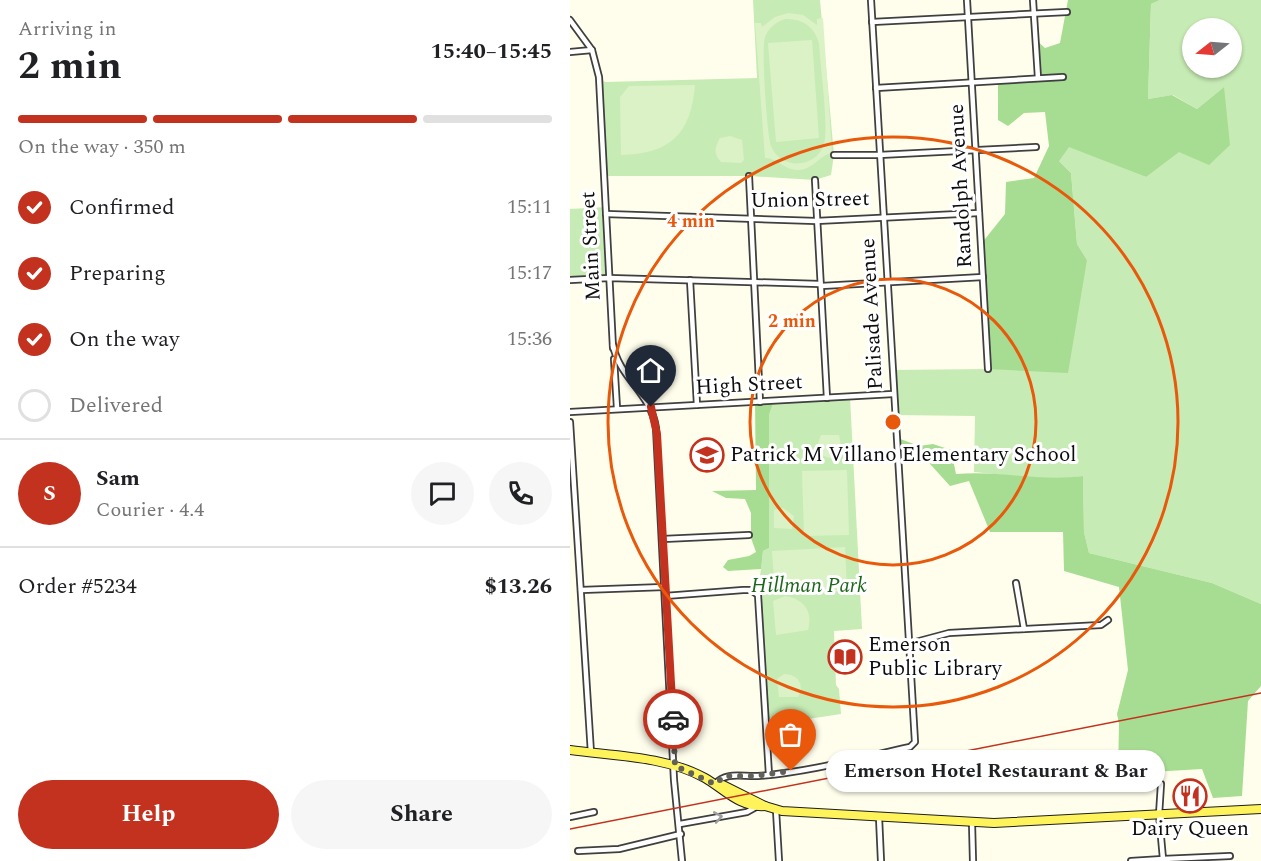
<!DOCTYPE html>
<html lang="en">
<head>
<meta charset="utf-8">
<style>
	:root { --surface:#fff; --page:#f6f6f6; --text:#202124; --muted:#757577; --line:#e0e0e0; --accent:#c3321e }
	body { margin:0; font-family:Spectral,serif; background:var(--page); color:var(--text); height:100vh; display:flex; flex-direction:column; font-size:22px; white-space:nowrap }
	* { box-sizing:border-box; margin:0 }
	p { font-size:20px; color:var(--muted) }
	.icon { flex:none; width:33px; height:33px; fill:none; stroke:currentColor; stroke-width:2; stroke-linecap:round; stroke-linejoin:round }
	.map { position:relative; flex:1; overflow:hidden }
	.panel { display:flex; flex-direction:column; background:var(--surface); width:570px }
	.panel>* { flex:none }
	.needle { width:39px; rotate:253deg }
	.fabs { position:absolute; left:612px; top:18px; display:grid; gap:12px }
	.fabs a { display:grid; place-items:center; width:60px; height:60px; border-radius:50%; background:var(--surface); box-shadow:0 2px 4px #0004; font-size:30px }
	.pin { position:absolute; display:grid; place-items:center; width:51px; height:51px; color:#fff; margin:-62px -26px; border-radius:50% 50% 50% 0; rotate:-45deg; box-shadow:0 0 6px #0007 }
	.pin .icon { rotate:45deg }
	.courier { position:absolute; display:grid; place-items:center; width:60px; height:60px; margin:-30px; border:4px solid #c3321e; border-radius:50%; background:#fff; color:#222; box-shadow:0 2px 8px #0007 }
	.bubble { position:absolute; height:42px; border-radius:21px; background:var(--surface); box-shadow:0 2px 4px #0004; font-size:20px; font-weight:700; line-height:42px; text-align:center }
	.summary em { font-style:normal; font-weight:700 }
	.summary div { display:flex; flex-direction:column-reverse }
	.summary { display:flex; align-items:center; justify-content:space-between; height:102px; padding:0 18px }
	h1 { font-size:39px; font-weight:700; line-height:45px }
	.bar { display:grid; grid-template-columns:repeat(4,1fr); gap:9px 6px; align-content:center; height:72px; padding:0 18px }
	.bar i { height:8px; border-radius:4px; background:var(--line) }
	.bar .current { background:var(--accent) }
	.bar p { grid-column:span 4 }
	.line { display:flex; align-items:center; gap:15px; padding:0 18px; border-top:2px solid var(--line) }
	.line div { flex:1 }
	.round { display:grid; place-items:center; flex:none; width:63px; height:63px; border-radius:32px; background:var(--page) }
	ol { padding:0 18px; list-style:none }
	li { display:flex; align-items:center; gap:18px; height:66px }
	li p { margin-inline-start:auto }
	li .icon { padding:6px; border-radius:50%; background:var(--accent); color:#fff; stroke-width:4 }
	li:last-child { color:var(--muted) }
	li i { width:33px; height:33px; border:3px solid var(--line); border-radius:50% }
	.primary-button { display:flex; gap:12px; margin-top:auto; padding:12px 18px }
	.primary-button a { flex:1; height:69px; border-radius:36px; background:var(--accent); color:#fff; font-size:24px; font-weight:700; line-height:69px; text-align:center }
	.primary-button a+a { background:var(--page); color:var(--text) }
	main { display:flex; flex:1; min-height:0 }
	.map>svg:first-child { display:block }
</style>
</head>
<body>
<main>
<section class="panel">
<div class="summary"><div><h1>2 min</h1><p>Arriving in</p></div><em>15:40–15:45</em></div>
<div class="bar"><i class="current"></i><i class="current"></i><i class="current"></i><i></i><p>On the way · 350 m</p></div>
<ol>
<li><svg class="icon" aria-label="check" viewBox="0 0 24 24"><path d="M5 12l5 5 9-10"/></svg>Confirmed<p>15:11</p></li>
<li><svg class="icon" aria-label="check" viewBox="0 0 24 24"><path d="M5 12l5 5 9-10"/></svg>Preparing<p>15:17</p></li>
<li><svg class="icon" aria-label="check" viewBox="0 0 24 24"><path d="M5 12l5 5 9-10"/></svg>On the way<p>15:36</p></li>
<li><i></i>Delivered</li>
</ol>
<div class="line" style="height:108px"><b class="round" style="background:var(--accent);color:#fff">S</b><div><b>Sam</b><p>Courier · 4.4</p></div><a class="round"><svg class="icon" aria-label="chat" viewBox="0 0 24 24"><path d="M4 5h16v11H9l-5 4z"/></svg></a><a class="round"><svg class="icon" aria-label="phone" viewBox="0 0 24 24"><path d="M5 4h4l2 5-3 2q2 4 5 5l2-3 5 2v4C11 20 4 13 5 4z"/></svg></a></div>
<div class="line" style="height:78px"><div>Order #5234</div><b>$13.26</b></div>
<div class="primary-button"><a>Help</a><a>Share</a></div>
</section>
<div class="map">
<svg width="691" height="861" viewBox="0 0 691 861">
	<rect width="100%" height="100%" fill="#fffeec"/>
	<g fill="#c7ebb4" fill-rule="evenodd">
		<path d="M183,0H250L264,155L261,175L245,180L179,176H34L29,77L35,82L187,78Z"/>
		<path d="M590,0H691V604L642,583L519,553L514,532L513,476L483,480L404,472L405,416L324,415L322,370L418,369L517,260L507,244L501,173L488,160L499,146L576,177L654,87L627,109L603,95L578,99L581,4ZM622,28H662V68H622Z"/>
		<path d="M36,207L39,278L0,280V209Z"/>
		<path d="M280,397L292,629L264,631L266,685L269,689L271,714L225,721L224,716L197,719L188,594L193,551L199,548V415L204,401Z"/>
	</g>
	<g fill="#a7dd92">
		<path d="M498,0H590L581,4L578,99L602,95L627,109L654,87L660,145L639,165L609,152L576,177L499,147L489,161L501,173L507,244L517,260L498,373L418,369L411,244L435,214L436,182L464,178L479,146L475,112L454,113L438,126L428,120V81L468,78L465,39L475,48L490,43Z"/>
		<path d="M204,401L199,415V548L193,551L191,569L158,571L153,567L158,560L179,556L186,552L181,538V513L175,499L156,498L142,491L186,490L185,402Z"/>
		<path d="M325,437L349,446L363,444L381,450L386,474C429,470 469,482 513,476L514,532L519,553L642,583L691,604V686L678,701L672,796L643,798L632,769L548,774L549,724L547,714L558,670L549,587L494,571L493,532H420L399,481L380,486L351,454L326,450Z"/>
	</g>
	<g fill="#dbf2c6" fill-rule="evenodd">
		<path d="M218,13L233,15L247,25V19L253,18L262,153C251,154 244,169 229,170C215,171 206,157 195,158L185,23H191L192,27L205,17ZM215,19C232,18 244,26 249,43C250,64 259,127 254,144C247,168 211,171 201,146C197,135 191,48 195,37C199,27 206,22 215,19Z"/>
		<path d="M242,40L249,138L206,142L198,43Z"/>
		<path d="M125,85C121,134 100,154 51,155L50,97L59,86Z"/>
		<path d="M160,136L172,140L174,160L171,163L151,162C143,154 145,147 150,138Z"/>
		<path d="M251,435H269L272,452L260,458L251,455L247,446Z"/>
		<path d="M277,470L279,535L234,536L232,471Z"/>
		<path d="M213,508L224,516L222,529L204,528V510Z"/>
		<path d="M275,547L277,591L205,595L202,551Z"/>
		<path d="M215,596C234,599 243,611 238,630L206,635L203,601Z"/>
		<path d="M214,674C228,674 235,685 228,697H209L207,679Z"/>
	</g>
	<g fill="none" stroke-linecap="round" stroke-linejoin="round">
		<defs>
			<g id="street">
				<path d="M397,0L418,369"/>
				<path d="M463,0L468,78"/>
				<path d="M0,20L22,50L29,77L43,348"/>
				<path d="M302,22L497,12"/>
				<path d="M0,52L22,50"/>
				<path d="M306,88L493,77"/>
				<path d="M264,155H309L466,147"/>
				<path d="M179,176L190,402"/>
				<path d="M245,180L257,398"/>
				<path d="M36,214L246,221L409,213"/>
				<path d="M0,280L39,278L250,284"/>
				<path d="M120,280L127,405"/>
				<path d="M251,286L413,277"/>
				<path d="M43,345C49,378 81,393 86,428L104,780L112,861"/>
				<path d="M44,359L47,408"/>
				<path d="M0,412L323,394"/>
				<path d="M0,422L21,753"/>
				<path d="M93,539L179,535"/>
				<path d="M446,583L454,629"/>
				<path d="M11,590L94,587"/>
				<path d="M95,596L173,590H181L188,595L199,775"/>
				<path d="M338,644L379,633L531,625L538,620"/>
				<path d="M145,784C156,771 173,777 188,776C239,772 290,758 340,747L345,742L301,0"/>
				<path d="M591,784L589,815L593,859L660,856"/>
				<path d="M206,810L209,861"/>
				<path d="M0,817L24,812"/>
				<path d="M309,817L311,861"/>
				<path d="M402,823L403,861"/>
				<path d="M110,824L177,812L186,807"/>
				<path d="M8,851L49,849L111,834"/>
				<path d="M561,861L593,859"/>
			</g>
			<g id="primary">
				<path d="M0,750C44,756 95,756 135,778C154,789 170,808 195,806"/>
				<path d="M147,785H153L195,806L212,811L424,823L691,809"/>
			</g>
		</defs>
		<use href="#street" stroke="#3f3f3f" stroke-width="8"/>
		<use href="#primary" stroke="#1d1d1d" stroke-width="10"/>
		<use href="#street" stroke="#fff" stroke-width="4.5"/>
		<use href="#primary" stroke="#fff35c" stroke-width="8"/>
		<path stroke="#c3321e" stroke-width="1.5" d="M0,829L691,693"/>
	</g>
	<defs><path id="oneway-chevron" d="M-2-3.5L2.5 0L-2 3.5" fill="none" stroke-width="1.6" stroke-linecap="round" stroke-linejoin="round" transform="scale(1.5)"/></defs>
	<use stroke="#9e9e9e" href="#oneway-chevron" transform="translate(148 817) rotate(-10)"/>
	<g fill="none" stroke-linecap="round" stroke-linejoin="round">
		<path stroke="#61615a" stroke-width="6" stroke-dasharray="0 10.8" d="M103,719L105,766L145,784L155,776H184L221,771"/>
		<path stroke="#c3321e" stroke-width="8" d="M81,407L87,434L103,719"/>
	</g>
	<g fill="none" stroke="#e8590c" stroke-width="3">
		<circle cx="323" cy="422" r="143"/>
		<circle cx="323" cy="422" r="285"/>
	</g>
	<defs>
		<symbol id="school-ring" viewBox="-11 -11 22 22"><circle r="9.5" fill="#fff" stroke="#c3321e" stroke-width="1.5"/><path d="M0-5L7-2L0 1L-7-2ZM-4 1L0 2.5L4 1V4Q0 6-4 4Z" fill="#c3321e"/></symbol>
		<symbol id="library-ring" viewBox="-11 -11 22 22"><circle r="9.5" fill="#fff" stroke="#c3321e" stroke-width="1.5"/><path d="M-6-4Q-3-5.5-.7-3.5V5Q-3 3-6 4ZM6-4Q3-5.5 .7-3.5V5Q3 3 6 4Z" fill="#c3321e"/></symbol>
		<symbol id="restaurant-ring" viewBox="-11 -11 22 22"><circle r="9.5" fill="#fff" stroke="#c3321e" stroke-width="1.5"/><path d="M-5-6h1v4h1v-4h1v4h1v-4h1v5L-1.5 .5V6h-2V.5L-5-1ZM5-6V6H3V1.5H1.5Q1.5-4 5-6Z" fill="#c3321e"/></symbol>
	</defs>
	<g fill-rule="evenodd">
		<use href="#school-ring" x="118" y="436" width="38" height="38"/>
		<use href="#library-ring" x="256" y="638" width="38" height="38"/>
		<use href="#restaurant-ring" x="601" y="777" width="38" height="38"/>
	</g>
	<g text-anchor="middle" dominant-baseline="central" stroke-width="6" stroke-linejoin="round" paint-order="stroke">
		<g font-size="21" fill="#0c0c0c" stroke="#fff">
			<text transform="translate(391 186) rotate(-93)">Randolph Avenue</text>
			<text transform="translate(240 200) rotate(-1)">Union Street</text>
			<text transform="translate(21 246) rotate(-93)">Main Street</text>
			<text transform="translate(302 314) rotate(-93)">Palisade Avenue</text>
			<text transform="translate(179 385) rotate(-3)">High Street</text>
		</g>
		<g font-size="21" fill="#0c0c0c" stroke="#fff" text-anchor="start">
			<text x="160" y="455">Patrick M Villano Elementary School</text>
			<text x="298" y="645">Emerson<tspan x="298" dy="24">Public Library</tspan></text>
			<text x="620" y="829" text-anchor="middle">Dairy Queen</text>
		</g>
		<g font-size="21" font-style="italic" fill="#1d671a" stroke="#fff">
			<text x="239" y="586">Hillman Park</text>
		</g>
	</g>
	<circle cx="323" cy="422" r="9" fill="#e8590c" stroke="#fff" stroke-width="3"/>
	<g font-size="18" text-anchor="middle" font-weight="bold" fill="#e8590c" stroke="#fff" stroke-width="6" stroke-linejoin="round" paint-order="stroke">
		<text x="121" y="227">4 min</text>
		<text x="222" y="327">2 min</text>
	</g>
</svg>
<div class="fabs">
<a><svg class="needle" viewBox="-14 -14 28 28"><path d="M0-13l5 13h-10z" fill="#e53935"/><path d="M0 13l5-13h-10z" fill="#757577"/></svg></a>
</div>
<div class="pin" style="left:221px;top:771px;background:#ea580c"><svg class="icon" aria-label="bag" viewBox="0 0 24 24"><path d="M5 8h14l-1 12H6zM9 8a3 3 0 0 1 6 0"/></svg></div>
<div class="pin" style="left:81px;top:407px;background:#1f2937"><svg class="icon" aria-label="home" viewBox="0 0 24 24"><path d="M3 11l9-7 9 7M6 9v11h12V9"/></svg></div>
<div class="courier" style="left:103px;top:719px"><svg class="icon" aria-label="car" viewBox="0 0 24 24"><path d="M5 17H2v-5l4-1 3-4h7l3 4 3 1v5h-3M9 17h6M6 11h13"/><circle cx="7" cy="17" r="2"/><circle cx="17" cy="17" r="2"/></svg></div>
<div class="bubble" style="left:256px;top:750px;width:339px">Emerson Hotel Restaurant &amp; Bar</div>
</div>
</main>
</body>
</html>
